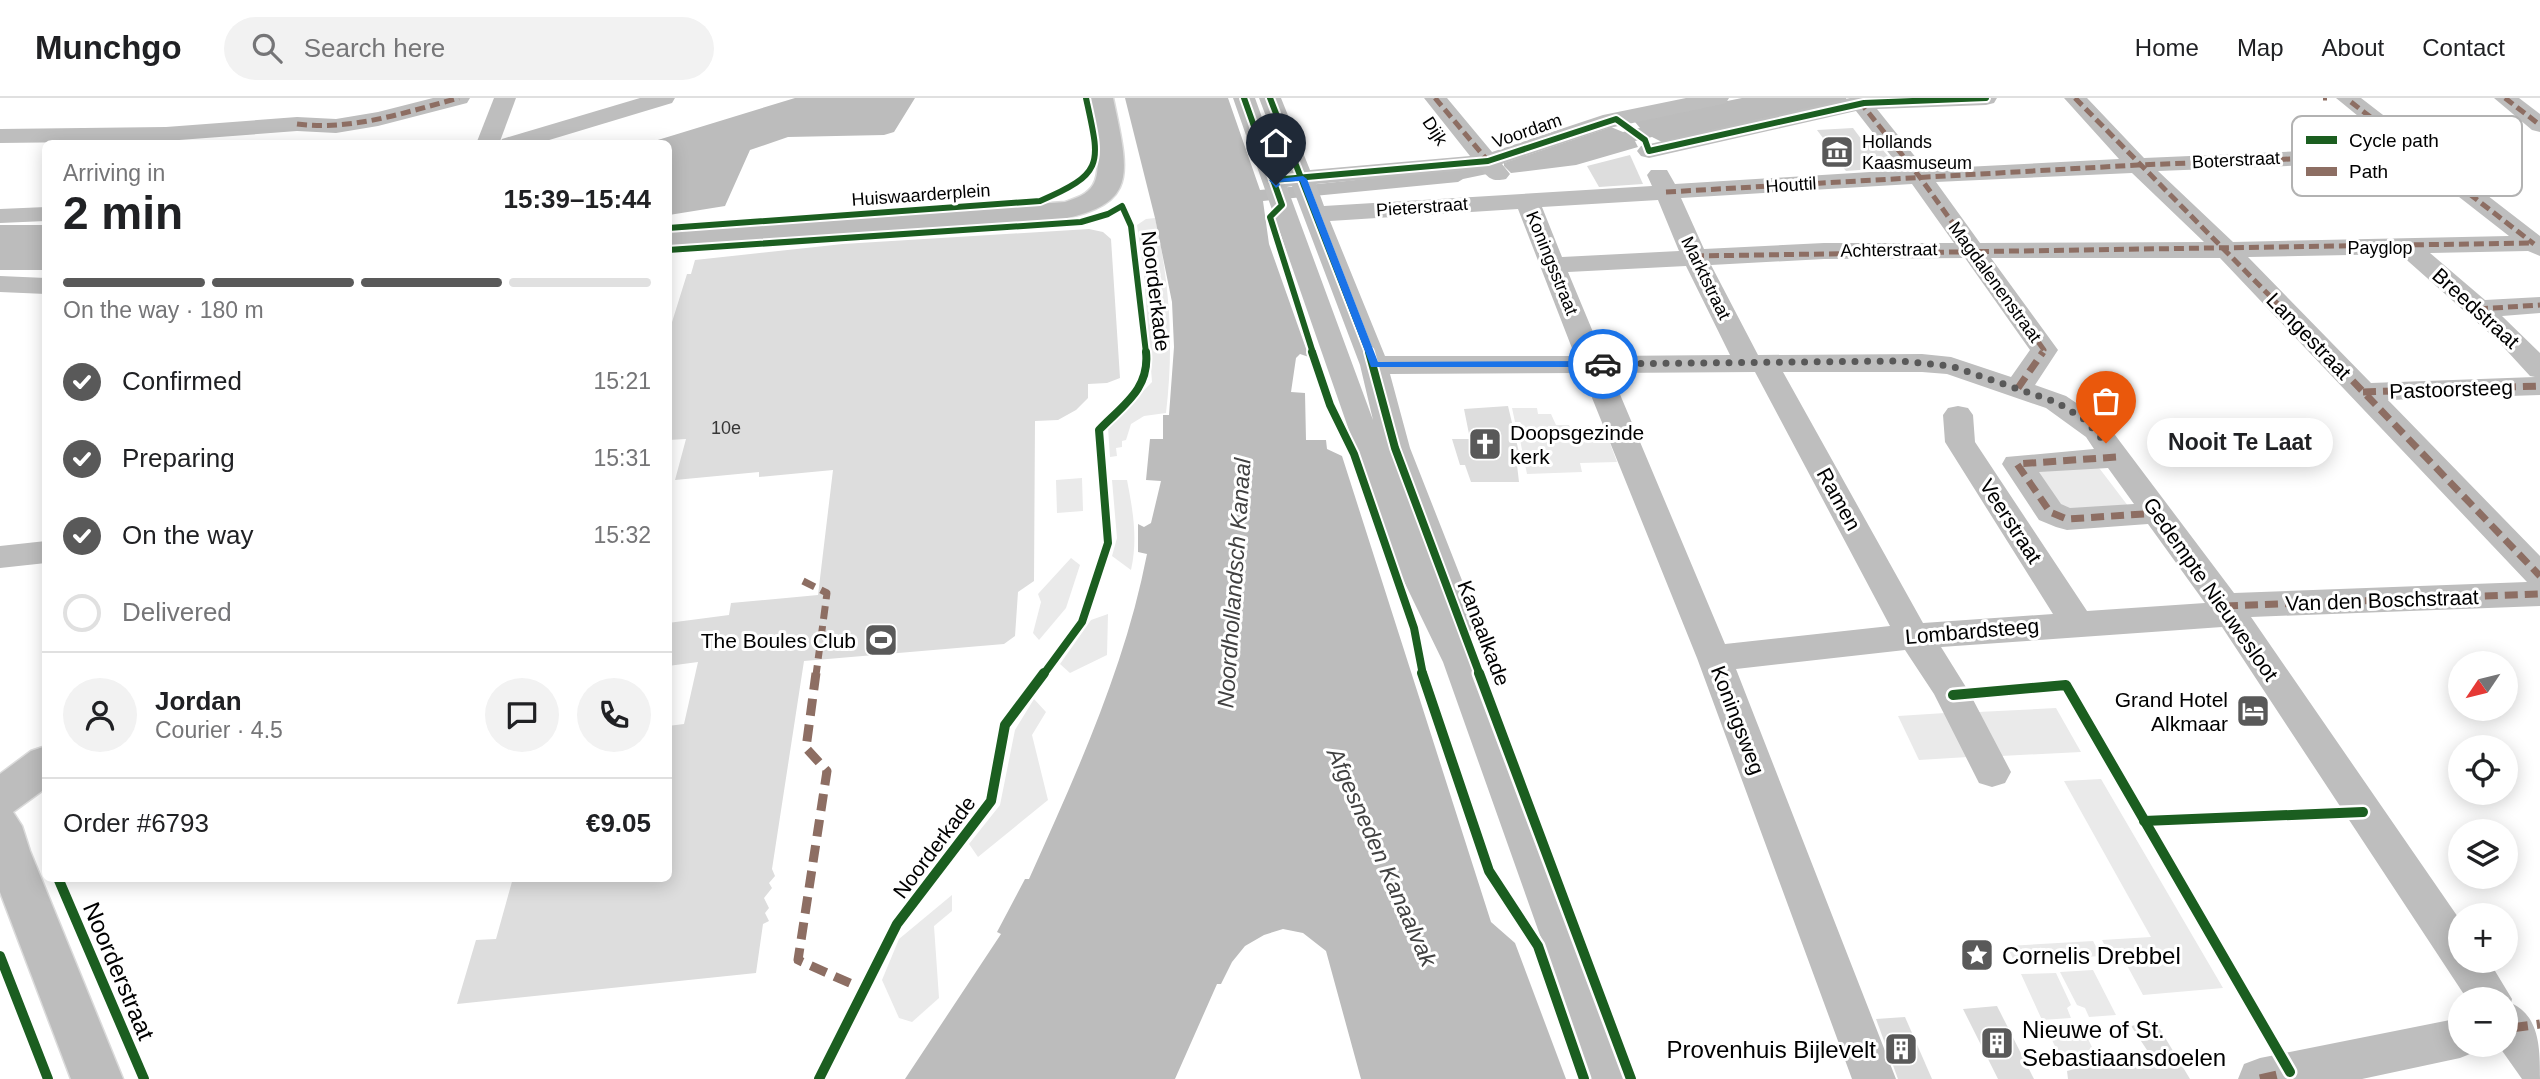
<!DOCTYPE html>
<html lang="en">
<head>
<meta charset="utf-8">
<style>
	:root { --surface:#fff; --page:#f2f2f2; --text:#202124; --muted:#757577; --line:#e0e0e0; --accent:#595959 }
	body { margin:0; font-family:Helvetica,sans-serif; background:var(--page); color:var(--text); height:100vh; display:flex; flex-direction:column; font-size:26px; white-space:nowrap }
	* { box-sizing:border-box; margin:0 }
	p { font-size:23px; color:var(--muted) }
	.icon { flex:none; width:38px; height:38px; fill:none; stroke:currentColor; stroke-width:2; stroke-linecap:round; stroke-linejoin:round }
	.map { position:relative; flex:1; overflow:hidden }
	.details { position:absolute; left:42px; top:42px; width:630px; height:742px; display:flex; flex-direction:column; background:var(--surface); border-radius:10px; box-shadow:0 4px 18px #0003 }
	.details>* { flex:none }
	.needle { width:46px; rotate:235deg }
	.tools { position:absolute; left:2448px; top:553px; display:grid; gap:14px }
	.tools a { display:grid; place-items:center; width:70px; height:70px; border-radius:50%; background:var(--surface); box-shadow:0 4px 18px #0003; font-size:35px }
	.pin { position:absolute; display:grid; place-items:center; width:60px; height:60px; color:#fff; margin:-72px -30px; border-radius:50% 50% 50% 0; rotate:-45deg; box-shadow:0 0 7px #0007 }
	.pin .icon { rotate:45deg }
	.courier { position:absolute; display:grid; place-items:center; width:70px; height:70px; margin:-35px; border:5px solid #1a73e8; border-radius:50%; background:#fff; color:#222; box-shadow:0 2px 9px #0007 }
	.bubble { position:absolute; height:49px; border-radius:24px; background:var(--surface); box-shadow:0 4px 18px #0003; font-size:23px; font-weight:800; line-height:49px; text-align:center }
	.overview em { font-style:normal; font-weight:800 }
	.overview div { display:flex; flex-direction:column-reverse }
	.overview { display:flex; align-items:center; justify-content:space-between; height:119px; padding:0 21px }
	h1 { font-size:46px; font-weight:800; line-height:52px }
	.bar { display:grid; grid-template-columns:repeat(4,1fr); gap:10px 7px; align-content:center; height:84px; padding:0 21px }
	.bar i { height:9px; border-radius:5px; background:var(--line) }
	.bar .on { background:var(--accent) }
	.bar p { grid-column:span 4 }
	.line { display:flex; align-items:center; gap:18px; padding:0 21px; border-top:2px solid var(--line) }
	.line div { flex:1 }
	.round { display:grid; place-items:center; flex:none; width:74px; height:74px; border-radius:37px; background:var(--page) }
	ol { padding:0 21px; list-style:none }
	li { display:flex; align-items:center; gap:21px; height:77px }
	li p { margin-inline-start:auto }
	li .icon { padding:7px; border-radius:50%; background:var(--accent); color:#fff; stroke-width:4 }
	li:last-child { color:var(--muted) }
	li i { width:38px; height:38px; border:4px solid var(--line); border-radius:50% }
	header { display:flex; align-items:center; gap:42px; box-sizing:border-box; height:98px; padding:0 35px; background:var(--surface); border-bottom:2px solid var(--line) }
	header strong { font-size:33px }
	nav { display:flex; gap:38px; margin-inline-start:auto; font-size:24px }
	.search { width:490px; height:63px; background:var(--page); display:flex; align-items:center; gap:18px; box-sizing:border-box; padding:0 24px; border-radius:38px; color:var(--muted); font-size:26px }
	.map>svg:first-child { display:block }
</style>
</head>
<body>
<header>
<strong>Munchgo</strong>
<div class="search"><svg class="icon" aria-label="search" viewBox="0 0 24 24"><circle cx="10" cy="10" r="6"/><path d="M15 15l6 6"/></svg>Search here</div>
<nav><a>Home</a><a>Map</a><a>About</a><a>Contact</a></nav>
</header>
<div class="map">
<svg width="2540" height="981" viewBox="0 0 2540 981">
	<rect width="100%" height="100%" fill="#fff"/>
	<g fill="#eaeaea">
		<path d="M1155,120C1170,186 1174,248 1166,315L1144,318L1131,326L1126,342L1122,343V349L1116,350L1117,358L1110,359L1108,329L1152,284L1144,177L1137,127L1146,121Z"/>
		<path d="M1512,310H1537L1538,316H1551L1556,327H1569L1575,341L1608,340L1617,364L1580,365L1582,374L1527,376L1520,342L1542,341L1539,331L1526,332L1520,324H1515Z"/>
		<path d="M2090,358L2138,421L2065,425L2012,362Z"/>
		<path d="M1082,380L1083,413L1057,415L1056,382Z"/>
		<path d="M1112,382H1127C1133,413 1138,441 1131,472L1112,458L1117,440Z"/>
		<path d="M1071,460L1080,467L1066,510L1039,542L1033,535L1041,504L1038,496Z"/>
		<path d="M1108,516L1107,557L1070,575L1060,566L1091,522Z"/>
		<path d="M1034,601L1046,614L1032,637L1048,702L978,759L969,746L1000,707L1015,632Z"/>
		<path d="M2056,610L2081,654L2001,658L1978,614Z"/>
		<path d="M1945,615L1968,659L1919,662L1898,618Z"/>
		<path d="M2101,681L2223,890L2143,897L2122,858H2110L2102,842L2151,839L2064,683Z"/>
		<path d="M952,797V813L934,828L939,900L912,924L899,920L882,882L899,841Z"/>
		<path d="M2093,843L2101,858L2014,863L2007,848Z"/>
		<path d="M2093,872L2116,917L2089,919L2085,910L2077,907L2060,874Z"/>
		<path d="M2056,875L2071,907L2067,910L2071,920L2042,922L2021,876Z"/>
		<path d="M2073,925L2081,939L2088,941L2093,951L2060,959L2045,927Z"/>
	</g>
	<g fill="#bcbcbc">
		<path d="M795,0H915L894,34L884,37L788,39L750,52L725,108L669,117L668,46L648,45Z"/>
		<path d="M1125,0H1228L1260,92L1480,69L1487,76L1463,81L1458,84L1263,103L1269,146L1309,259L1300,256L1296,260L1291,294L1305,295L1306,342H1326L1327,351L1342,358L1491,824L1515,845L1566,981H1361L1326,853L1303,835L1283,831L1264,837L1245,848L1232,864L1221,886H1217L1175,981H905L1001,836L997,834L1025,781H1029C1076,676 1125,570 1147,456L1138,454V426L1144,429L1151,425L1161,383L1146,382L1150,341H1163V317H1169L1174,249L1172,204L1155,120Z"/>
		<path d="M1742,0H1846L1847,3L1662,44L1652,39L1635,43L1638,49L1576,67L1511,75L1504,68V65L1611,29L1623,34L1640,30L1635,24L1638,21Z"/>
		<rect x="0" y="127" width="45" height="45"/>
	</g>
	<g fill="#ddd">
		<path d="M1853,30L1862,42L1882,51L1893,64L1881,65L1886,70L1846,73L1822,44H1826L1817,32Z"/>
		<path d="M1630,57L1643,86L1599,89L1587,68Z"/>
		<path d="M1089,131L1103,134L1111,141L1120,280L1107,285L1088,286V300L1076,312L1058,322L1035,323L1034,483L1018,494L1015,538L1004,546L804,563L772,771L775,778L769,785L772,790L764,800L769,810L765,815L769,823L763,826L756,875L457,906L476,842L496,841L513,780H668V628L684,626L698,564L668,568V525L729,517L731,505L818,497L833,372L759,379V374L675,382L686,341L668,342V237L687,176H691L695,162L843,146Z"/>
		<path d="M1508,308L1522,367H1517L1519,384H1471L1465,367H1460L1452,341H1470L1464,311Z"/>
		<path d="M1997,908L2034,981H1998L1963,911Z"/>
		<path d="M1905,919L1932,981H1898L1876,921Z"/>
		<path d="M2155,923L2190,981H2068L2067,973L2147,952L2131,928Z"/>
	</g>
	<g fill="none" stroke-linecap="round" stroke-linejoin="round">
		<defs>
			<g id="major">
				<path d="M1087,0H1113C1131,85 1138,109 1042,125L668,150V132L1065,104C1076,100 1087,97 1093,87C1105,68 1091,21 1087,0Z"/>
				<path d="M46,648V690L13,714L22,728L30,753L123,981H71L0,794V676L31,653Z"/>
			</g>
		</defs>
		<use href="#major" stroke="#dbdbdb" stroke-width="3"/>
		<g fill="#bebebe" fill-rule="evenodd">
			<path d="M433,0H470L467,5L378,28L336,35L297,33L166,43L0,45V31L166,29L297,19L336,21L378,14Z"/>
			<path d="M494,0H516L499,46H476Z"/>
			<path d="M640,0H675L672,5L536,46H499L502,41Z"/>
			<path d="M1233,0H1255L1282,75L1287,74L1259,0H1281L1310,72L1470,58L1424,0H1447L1492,54L1603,17L1686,0H1729L1726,5L1718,7L1609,30L1502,66L1510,76L1506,81C1493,84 1489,81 1481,71L1316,86L1324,108L1652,88L1647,77L1651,72H1667L1675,86L1902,72L1856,13L1649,60L1641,58L1637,53L1641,48L1850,0H1997L1994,5L1986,7L1877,11L1925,71L2119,61L2064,0H2087L2144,60L2396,49L2336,0H2361L2540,138V158L2528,153L2430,155L2485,202L2540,199V215L2502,218L2540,255V297L2388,302L2540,458V508L2251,519L2460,822V863H2489L2512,901L2511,905C2540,918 2540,951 2540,981H2522L2498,947H2506V901H2467L2222,529L1941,549L1969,594L2011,674L2005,685L1992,689L1979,685L1934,596L1905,552L1736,571L1896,981H1852L1697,560L1582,275L1390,276L1410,350L1478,523L1473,532L1463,535L1477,564L1635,981H1591L1443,564L1396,467ZM2413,63L2509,138L2233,144L2158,73ZM2132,75L2204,144L1980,145L1936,84ZM1912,86L1954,145H1824L1704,151L1681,100ZM1292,88L1360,267L1373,322L1287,89ZM1658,102L1679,153L1562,159L1542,109ZM1518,111L1575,258H1385L1330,123ZM2400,156L2497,242L2530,278L2535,279L2371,285L2248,159ZM1965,160L2030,252L2011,279L1951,259L1922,256L1758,257L1711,167L1824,161ZM1991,160H2220L2527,484L2234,495L2106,325L2066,298L2035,287L2058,252ZM1686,168L1730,257L1603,258L1568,174ZM1755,274L1890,528L1725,546L1611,275ZM1783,274H1922L1947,276L2046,310L2086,339L2094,351L2006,359L2002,366L2039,422L2056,429L2067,432L2148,426L2205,505L2087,513L1975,344L1973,317L1968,310L1958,308L1948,310L1943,317L1945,344L2053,516L1923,525ZM2108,370L2134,406L2070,410L2061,406L2039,374Z"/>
			<path d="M2494,0H2519L2540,16V34L2532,32Z"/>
			<path d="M46,109V123L0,125V111Z"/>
			<path d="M0,178L46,180V196L0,194Z"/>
			<path d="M46,443V465L0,470V448Z"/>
			<path d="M2460,920V947H2479L2475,954L2460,960L2362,981H2238L2244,966L2260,960Z"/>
		</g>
		<use href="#major" fill="#bdbdbd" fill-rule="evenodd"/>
		<g stroke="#8d6e63" stroke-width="5" stroke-dasharray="10 5" stroke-linecap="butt">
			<path d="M1435,0L1488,63"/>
			<path d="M2075,0L2326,255"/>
			<path d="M2323,0H2327"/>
			<path d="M2505,0L2540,27"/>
			<path d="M1862,2L1864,9L1919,78L2044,252L2042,255"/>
			<path d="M2351,4L2534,146"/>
			<path d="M297,26C353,33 406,14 459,0"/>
			<path d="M1666,94L2138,67L2418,56"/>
			<path d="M1694,158L2533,145"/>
			<path d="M2478,211L2540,207"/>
		</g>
		<g stroke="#8d6e63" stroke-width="7" stroke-dasharray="13 7" stroke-linecap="butt">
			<path d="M2325,254L2540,478"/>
			<path d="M2018,290L2043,254"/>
			<path d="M2363,294L2540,288"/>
			<path d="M2116,359L2017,366L2050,414L2067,421L2159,415"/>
			<path d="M803,483L827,495L816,577"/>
			<path d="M2225,508L2540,496"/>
		</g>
		<g stroke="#8d6e63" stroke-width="9" stroke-dasharray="17 9" stroke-linecap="butt">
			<path d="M816,575L806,650L827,673L798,862L863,891"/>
			<path d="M2511,930L2540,926"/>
			<path d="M2260,981L2290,974L2288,971"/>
		</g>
		<defs>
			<g id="cycleway-far2">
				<path d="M1244,0L1282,107L1270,119L1313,255"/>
				<path d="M1270,0L1369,255"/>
				<path d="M1273,82L1488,63L1616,21L1645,42L1649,53L1864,5L1986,0"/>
				<path d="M668,130L1040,103C1106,75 1100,65 1086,0"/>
				<path d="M668,152L1081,124L1108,116L1122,108L1131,128L1146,255"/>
			</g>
			<g id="cycleway-far1">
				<path d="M1312,254L1330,307L1354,356L1414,530L1423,577"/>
				<path d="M1369,254L1395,350L1480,577"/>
				<path d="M1043,577L1082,524L1108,445L1099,332C1123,307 1150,291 1146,254"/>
			</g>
			<g id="cycleway">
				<path d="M1422,575L1489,773L1538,848L1584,981"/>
				<path d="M1479,575L1631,981"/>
				<path d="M1953,597L2066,587L2290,974"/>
				<path d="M2144,723L2363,714"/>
				<path d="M58,780L144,981"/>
				<path d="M0,858L48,981"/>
				<path d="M819,981L897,826L991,703L1005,627L1044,575"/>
			</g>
		</defs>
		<use href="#cycleway-far2" stroke="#fff" stroke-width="10"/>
		<use href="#cycleway-far1" stroke="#fff" stroke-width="12"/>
		<use href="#cycleway" stroke="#fff" stroke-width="15"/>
		<use href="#cycleway-far2" stroke="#1b5e20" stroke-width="6"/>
		<use href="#cycleway-far1" stroke="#1b5e20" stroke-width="8"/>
		<use href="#cycleway" stroke="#1b5e20" stroke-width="10"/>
	</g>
	<path fill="#1a73e8" d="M1303,78L1307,81L1378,264L1603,263L1608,266L1603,269H1371L1300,83L1279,84L1280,87L1276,90L1269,82Z"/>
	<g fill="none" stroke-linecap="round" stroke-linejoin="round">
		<path stroke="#595959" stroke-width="7" stroke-dasharray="0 12.6" d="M1603,266L1899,263L1951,268L2056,304L2084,321L2106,345"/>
	</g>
	<defs>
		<symbol id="museum-square" viewBox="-11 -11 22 22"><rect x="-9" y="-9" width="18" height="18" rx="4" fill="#595959" stroke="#fff"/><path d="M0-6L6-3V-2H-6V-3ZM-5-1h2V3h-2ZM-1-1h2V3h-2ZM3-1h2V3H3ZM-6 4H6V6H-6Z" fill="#fff"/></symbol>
		<symbol id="church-square" viewBox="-11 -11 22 22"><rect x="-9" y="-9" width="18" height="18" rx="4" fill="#595959" stroke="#fff"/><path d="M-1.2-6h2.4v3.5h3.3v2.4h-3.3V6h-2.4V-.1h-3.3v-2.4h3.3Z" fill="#fff"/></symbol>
		<symbol id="stadium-square" viewBox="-11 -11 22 22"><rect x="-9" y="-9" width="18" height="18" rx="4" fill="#595959" stroke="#fff"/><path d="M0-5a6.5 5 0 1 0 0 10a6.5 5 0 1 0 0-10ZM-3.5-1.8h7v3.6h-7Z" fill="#fff"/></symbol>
		<symbol id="hotel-square" viewBox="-11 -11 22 22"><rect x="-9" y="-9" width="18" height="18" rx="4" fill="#595959" stroke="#fff"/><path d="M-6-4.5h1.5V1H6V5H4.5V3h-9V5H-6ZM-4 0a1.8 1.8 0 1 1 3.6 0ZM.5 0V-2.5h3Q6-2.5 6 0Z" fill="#fff"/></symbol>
		<symbol id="sight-square" viewBox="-11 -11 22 22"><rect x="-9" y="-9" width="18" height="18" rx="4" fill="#595959" stroke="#fff"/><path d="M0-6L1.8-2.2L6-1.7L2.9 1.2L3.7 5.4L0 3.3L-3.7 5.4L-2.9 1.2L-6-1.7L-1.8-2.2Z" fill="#fff"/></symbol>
		<symbol id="building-square" viewBox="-11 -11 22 22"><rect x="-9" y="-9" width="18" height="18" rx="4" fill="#595959" stroke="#fff"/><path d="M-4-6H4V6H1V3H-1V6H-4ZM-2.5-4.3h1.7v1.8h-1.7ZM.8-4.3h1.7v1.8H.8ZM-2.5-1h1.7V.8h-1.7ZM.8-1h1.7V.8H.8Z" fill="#fff"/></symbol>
	</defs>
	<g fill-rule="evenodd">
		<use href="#museum-square" x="1818" y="35" width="38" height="38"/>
		<use href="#church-square" x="1466" y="327" width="38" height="38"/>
		<use href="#stadium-square" x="862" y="523" width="38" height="38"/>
		<use href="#hotel-square" x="2234" y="594" width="38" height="38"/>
		<use href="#sight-square" x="1958" y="838" width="38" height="38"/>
		<use href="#building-square" x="1978" y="926" width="38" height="38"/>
		<use href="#building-square" x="1882" y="932" width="38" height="38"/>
	</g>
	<g text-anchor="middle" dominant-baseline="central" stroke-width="6" stroke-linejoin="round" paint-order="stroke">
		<g font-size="18" fill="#000" stroke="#fff">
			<text transform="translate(1435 33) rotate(57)">Dijk</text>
			<text transform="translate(1527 33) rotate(-19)">Voordam</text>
			<text transform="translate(2236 62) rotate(-3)">Boterstraat</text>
			<text transform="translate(1791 87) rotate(-4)">Houttil</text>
			<text transform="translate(921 97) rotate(-4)">Huiswaarderplein</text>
			<text transform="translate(1422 109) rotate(-4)">Pieterstraat</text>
			<text x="2380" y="150">Payglop</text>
			<text transform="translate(1889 152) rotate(-1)">Achterstraat</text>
			<text transform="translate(1552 165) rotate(68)">Koningsstraat</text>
			<text transform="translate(1706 180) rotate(64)">Marktstraat</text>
			<text transform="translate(1995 184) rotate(54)">Magdalenenstraat</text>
		</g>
		<g font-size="18" fill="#000" stroke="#fff" text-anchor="start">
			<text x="1862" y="44">Hollands<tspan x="1862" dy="21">Kaasmuseum</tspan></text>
		</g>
		<g font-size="18" fill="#373737">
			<text x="726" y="330">10e</text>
		</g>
		<g font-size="21" fill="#000" stroke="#fff">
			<text transform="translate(1156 193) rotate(83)">Noorderkade</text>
			<text transform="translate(2476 210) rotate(42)">Breedstraat</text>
			<text transform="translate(2309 238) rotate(46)">Langestraat</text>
			<text transform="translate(2451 291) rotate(-2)">Pastoorsteeg</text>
			<text transform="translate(1839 401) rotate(61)">Ramen</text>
			<text transform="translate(2011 423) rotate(57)">Veerstraat</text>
			<text transform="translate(2211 491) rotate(55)">Gedempte Nieuwesloot</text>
			<text transform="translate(2382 502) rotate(-2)">Van den Boschstraat</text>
			<text transform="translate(1972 533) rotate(-5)">Lombardsteeg</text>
			<text transform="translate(1484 535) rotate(69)">Kanaalkade</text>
			<text transform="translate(1738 622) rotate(69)">Koningsweg</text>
			<text transform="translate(934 749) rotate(-53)">Noorderkade</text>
		</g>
		<g font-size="21" fill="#000" stroke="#fff" text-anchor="end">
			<text x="1510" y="334" text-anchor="start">Doopsgezinde<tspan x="1510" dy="24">kerk</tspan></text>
			<text x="856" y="542">The Boules Club</text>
			<text x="2228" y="601">Grand Hotel<tspan x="2228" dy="24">Alkmaar</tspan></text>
		</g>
		<g font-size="23" font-style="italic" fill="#414141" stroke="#fff">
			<text transform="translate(1234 485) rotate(-86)">Noordhollandsch Kanaal</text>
			<text transform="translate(1382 759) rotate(66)">Afgesneden Kanaalvak</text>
		</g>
		<g font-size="24" fill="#000" stroke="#fff" text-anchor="start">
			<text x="2002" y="857">Cornelis Drebbel</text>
			<text x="2022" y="931">Nieuwe of St.<tspan x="2022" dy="28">Sebastiaansdoelen</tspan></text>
			<text x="1876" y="951" text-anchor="end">Provenhuis Bijlevelt</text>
		</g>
		<g font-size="24" fill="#000" stroke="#fff">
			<text transform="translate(119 873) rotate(67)">Noorderstraat</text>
		</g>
	</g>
	<rect x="2292" y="18" width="230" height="80" rx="10" fill="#fff" stroke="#b2b2b2" stroke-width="2"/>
	<rect x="2306" y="38" width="31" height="8" fill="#1b5e20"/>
	<rect x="2306" y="69" width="31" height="9" fill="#8d6e63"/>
	<g font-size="19" fill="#000">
		<text x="2349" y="49">Cycle path</text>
		<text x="2349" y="80">Path</text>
	</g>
</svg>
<div class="tools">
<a><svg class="needle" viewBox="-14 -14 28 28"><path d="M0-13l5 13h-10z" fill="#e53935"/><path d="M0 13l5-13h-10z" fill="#757577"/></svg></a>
<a><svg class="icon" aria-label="locate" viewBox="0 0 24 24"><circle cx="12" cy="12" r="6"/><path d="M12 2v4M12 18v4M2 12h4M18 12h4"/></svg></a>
<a><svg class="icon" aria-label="layers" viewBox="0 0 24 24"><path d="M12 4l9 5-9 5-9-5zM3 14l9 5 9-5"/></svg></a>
<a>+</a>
<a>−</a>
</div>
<div class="pin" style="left:2106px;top:345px;background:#ea580c"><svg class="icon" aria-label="bag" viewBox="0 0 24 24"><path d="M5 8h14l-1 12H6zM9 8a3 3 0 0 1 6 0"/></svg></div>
<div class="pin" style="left:1276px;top:87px;background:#1f2937"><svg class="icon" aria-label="home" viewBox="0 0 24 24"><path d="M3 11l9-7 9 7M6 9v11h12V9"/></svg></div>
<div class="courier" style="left:1603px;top:266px"><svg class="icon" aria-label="car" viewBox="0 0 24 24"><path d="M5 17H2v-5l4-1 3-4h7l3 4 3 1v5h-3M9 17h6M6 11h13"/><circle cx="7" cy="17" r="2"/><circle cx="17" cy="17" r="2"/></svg></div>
<div class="bubble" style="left:2147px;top:320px;width:186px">Nooit Te Laat</div>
<section class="details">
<div class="overview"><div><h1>2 min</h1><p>Arriving in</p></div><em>15:39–15:44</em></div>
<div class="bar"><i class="on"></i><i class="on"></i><i class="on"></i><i></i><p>On the way · 180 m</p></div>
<ol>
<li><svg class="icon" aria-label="check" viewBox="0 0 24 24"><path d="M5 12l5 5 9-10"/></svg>Confirmed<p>15:21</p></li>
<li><svg class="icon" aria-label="check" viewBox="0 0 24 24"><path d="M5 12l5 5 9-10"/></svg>Preparing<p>15:31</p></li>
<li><svg class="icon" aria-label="check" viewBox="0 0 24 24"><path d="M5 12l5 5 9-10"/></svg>On the way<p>15:32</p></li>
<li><i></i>Delivered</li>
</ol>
<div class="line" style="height:126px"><a class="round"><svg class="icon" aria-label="person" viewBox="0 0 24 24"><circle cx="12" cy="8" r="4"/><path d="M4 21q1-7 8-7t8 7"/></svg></a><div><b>Jordan</b><p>Courier · 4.5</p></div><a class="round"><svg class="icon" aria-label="chat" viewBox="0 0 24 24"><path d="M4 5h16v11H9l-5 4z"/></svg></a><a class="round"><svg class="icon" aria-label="phone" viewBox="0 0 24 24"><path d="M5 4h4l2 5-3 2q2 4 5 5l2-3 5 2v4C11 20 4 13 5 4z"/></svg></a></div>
<div class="line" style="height:91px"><div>Order #6793</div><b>€9.05</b></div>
</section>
</div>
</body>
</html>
